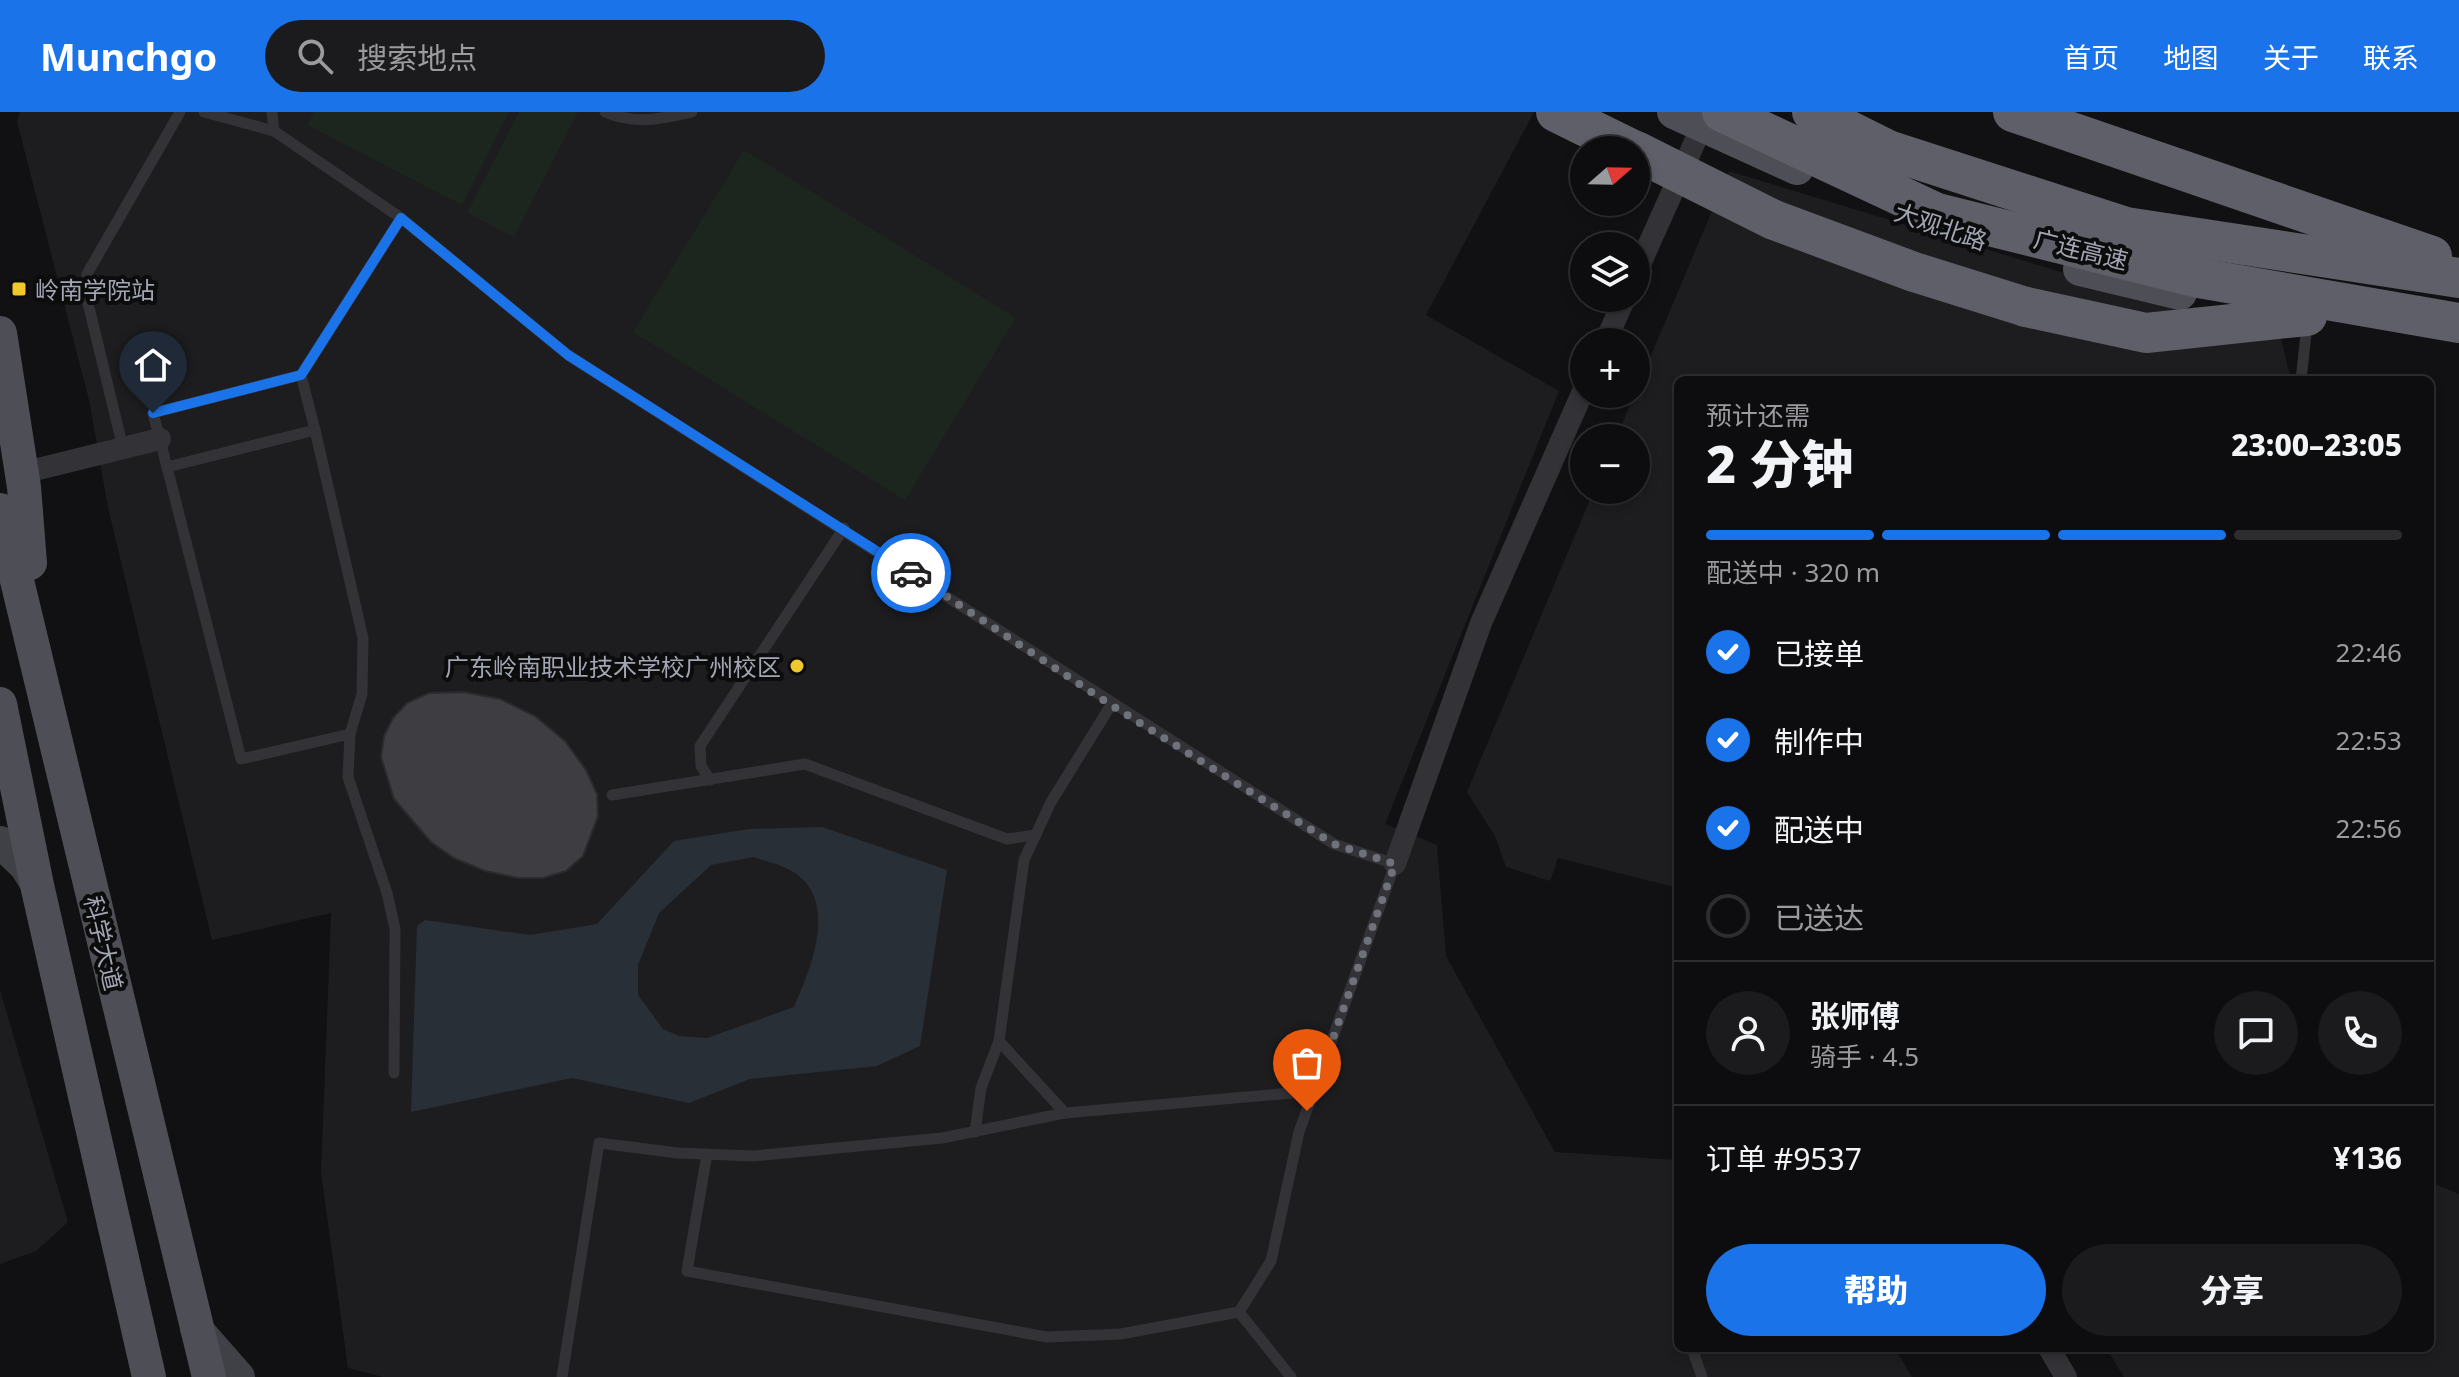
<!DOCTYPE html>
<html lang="zh">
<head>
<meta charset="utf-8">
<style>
	:root { --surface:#0d0c0e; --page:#1b1a1c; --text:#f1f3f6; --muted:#9a9b9e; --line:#2d2c2e; --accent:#1a73e8 }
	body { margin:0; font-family:"Noto Sans","Noto Sans SC",sans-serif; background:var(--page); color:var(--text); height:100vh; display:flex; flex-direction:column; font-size:30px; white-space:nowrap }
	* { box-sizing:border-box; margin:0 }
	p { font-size:26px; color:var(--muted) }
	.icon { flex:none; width:44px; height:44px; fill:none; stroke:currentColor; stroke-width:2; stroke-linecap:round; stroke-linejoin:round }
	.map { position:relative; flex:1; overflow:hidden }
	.drawer { position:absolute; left:1674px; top:264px; width:760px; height:976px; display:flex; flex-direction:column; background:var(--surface); border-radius:12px; box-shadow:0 4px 12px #0003,0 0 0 2px var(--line) }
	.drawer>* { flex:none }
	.needle { width:52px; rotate:70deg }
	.tools { position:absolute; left:1570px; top:24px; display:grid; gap:16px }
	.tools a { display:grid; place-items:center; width:80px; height:80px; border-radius:50%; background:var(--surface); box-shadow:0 4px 12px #0003,0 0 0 2px var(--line); font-size:40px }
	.pin { position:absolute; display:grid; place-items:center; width:68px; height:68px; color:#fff; margin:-82px -34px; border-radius:50% 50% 50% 0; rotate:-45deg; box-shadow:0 0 8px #0007 }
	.pin .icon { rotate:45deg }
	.courier { position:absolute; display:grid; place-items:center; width:80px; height:80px; margin:-40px; border:6px solid #1a73e8; border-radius:50%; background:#fff; color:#222; box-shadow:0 2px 10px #0007 }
	.headline em { font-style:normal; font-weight:800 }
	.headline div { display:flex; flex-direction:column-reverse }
	.headline { display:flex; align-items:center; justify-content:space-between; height:136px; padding:0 32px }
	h1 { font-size:52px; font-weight:800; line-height:60px }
	.bar { display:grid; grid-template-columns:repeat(4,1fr); gap:12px 8px; align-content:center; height:96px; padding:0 32px }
	.bar i { height:10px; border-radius:6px; background:var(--line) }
	.bar .on { background:var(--accent) }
	.bar p { grid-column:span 4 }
	.line { display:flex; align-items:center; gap:20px; padding:0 32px; border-top:2px solid var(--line) }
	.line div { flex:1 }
	.round { display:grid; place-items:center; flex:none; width:84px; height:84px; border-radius:42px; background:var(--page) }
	ol { padding:0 32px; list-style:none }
	li { display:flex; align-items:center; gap:24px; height:88px }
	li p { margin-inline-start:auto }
	li .icon { padding:8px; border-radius:50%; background:var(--accent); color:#fff; stroke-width:4 }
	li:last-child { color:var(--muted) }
	li i { width:44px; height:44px; border:4px solid var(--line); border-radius:50% }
	.cta { display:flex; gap:16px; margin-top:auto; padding:16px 32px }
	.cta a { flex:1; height:92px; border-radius:48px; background:var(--accent); color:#fff; font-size:32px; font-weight:800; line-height:92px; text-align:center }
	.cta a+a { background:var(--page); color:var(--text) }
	header { display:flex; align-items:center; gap:48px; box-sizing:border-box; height:112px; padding:0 40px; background:var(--accent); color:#fff }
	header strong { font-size:38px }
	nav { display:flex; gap:44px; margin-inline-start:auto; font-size:28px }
	.search { width:560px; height:72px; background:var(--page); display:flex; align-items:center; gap:20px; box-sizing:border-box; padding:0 28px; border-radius:44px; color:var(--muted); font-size:30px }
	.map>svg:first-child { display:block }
</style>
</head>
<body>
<header>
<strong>Munchgo</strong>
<div class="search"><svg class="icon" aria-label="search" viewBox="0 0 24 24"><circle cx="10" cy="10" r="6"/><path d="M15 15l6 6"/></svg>搜索地点</div>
<nav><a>首页</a><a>地图</a><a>关于</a><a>联系</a></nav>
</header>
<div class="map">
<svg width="2459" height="1265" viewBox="0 0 2459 1265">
	<rect width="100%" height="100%" fill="#111012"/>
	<g fill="#1d1d1f">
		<path d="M20,0H1534L1426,203L1559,279L1385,712L1437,733L1446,844L1555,1040L1678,1048V1236H1895L1912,1265H383L348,1256L321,1061L331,801L212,828L108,396L90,292L17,10Z"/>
		<path d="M1729,59L2281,227L2291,268H1678V776L1558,746L1550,769L1506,755L1495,724L1467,680L1594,378H1636V326H1616Z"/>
		<path d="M0,878L68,1110L36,1139L0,1152Z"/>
		<path d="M2430,1070L2459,1082V1265H2124L2106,1236H2430Z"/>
	</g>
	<g fill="#1d251f">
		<path d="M314,0H509L462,93L307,13Z"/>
		<path d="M519,0H578L514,125L467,101Z"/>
		<path d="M744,38L1016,206L905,388L633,220Z"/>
	</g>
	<path fill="#292f37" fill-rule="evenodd" d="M822,715L947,758L920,934L877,954L750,967L689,991L572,966L411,1000L417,814L425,808L530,823L597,812L674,729L749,717ZM754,745C767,750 784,753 795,761C839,791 810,858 794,895L707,926L679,924L663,917L638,883V853L659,801L711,753Z"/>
	<path fill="#3d3d42" stroke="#2b2a2e" stroke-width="2" d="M463,580L500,587L535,604L565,629L586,658L597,682L598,704L583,744L566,759L543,766H518L485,759L454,746L431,730L394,687L381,645L384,624L393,606L407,591L429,581Z"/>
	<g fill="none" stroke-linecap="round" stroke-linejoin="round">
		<g stroke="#323237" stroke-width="11">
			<path d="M204,0L274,19"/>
			<path d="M272,0L274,19L401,106L568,243L1334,732L1395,752L1299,1020L1271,1149L1239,1200L1121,1222L1047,1225L687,1159L707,1042"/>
			<path d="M605,0C635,13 661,7 692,0"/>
			<path d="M301,263L315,318L167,355L153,301L301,263L401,106"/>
			<path d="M2301,268L2307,213"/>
			<path d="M315,318L363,526L362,582L350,622L348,665L387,781L395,817L394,961"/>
			<path d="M123,336L87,187V162L180,0"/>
			<path d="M167,355L241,647L350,622"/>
			<path d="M710,668L701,654L700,634L844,416"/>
			<path d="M612,683L805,652L1007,727L1036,723"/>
			<path d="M999,929L1065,1001"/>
			<path d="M975,1020L981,976L999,929L1024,748L1051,690L1111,593"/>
			<path d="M1239,1200L1291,1265"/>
			<path d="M1692,1236L1702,1265"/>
			<path d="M562,1265L599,1031L678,1041L753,1044L942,1026L1065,1001L1314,979"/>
		</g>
		<g stroke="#323237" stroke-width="22">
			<path d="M1636,161L1702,14"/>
			<path d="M1605,230L1625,186"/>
			<path d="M22,361L160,327"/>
			<path d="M1395,752L1481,511L1584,277"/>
			<path d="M2049,1236L2066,1265"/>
		</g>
		<g stroke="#404047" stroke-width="32">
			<path d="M0,730L25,754L37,773"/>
			<path d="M196,1216L239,1265"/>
		</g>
		<g stroke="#4e4e56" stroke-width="34">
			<path d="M1674,0L1797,56"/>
			<path d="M2080,157L2180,181"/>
			<path d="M0,221L24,375L30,451"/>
			<path d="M0,398L209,1265"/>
			<path d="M0,592L37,773L149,1265"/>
		</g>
		<g stroke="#5e5f68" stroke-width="40">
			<path d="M1556,0L1633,38"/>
			<path d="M1722,0L1937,101L2199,166L2459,211"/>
			<path d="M1812,0L1888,38L2126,115L2459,166"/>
			<path d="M2013,0L2432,144"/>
			<path d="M2026,195L2146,221L2307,204"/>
		</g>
		<path stroke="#5e5f68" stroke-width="40" d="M1636,39L1774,108L1914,160L2026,195"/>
	</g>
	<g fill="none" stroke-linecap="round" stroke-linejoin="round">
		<path stroke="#6f717b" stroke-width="8" stroke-dasharray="0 14.4" d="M911,461L1111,593L1334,732L1395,752L1307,999"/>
		<path stroke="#1a73e8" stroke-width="10" d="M153,301L301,263L401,106L568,243L911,461"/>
	</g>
	<g fill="#efc92b" stroke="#0c0c0d" stroke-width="3">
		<rect x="11" y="169" width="16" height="16" rx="4"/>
		<circle cx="797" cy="554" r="8"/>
	</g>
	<g text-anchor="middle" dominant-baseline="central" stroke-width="8" stroke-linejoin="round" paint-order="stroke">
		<g font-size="24" fill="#a2a5b3" stroke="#0c0c0d">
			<text transform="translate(1941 114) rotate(19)">大观北路</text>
			<text transform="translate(2081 137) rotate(14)">广连高速</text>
			<text transform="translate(104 831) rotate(77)">科学大道</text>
		</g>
		<g font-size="24" fill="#a2a5b3" stroke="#0c0c0d" text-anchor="start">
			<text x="35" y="177">岭南学院站</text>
			<text x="781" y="554" text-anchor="end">广东岭南职业技术学校广州校区</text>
		</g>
	</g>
</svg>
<div class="tools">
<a><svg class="needle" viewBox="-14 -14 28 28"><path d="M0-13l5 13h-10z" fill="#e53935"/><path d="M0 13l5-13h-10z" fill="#9a9b9e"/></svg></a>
<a><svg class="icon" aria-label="layers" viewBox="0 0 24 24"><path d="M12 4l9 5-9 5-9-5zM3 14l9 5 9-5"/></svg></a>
<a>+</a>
<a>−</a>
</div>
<div class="pin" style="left:1307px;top:999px;background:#ea580c"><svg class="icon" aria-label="bag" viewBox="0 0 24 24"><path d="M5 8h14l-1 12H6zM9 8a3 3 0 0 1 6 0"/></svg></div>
<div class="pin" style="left:153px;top:301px;background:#1f2937"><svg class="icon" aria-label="home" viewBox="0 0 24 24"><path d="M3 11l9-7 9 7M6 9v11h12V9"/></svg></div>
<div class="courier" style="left:911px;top:461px"><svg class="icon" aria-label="car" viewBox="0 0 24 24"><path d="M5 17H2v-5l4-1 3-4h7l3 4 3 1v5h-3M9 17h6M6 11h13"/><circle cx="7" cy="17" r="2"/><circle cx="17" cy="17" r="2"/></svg></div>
<section class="drawer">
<div class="headline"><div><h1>2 分钟</h1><p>预计还需</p></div><em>23:00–23:05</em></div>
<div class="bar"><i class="on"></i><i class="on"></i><i class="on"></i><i></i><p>配送中 · 320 m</p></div>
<ol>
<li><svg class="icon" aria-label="check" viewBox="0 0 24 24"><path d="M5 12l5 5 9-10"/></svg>已接单<p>22:46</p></li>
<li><svg class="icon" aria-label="check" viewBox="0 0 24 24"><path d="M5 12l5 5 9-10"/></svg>制作中<p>22:53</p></li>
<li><svg class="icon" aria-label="check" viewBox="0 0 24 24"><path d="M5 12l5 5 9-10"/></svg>配送中<p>22:56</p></li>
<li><i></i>已送达</li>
</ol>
<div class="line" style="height:144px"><a class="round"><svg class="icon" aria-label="person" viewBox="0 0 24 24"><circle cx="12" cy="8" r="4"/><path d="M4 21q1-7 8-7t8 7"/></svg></a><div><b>张师傅</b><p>骑手 · 4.5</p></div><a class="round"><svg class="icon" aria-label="chat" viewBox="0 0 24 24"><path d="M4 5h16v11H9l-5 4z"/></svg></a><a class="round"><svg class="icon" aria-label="phone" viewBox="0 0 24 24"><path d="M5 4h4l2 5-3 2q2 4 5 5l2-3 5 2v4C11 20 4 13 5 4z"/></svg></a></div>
<div class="line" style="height:104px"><div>订单 #9537</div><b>¥136</b></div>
<div class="cta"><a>帮助</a><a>分享</a></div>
</section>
</div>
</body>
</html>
